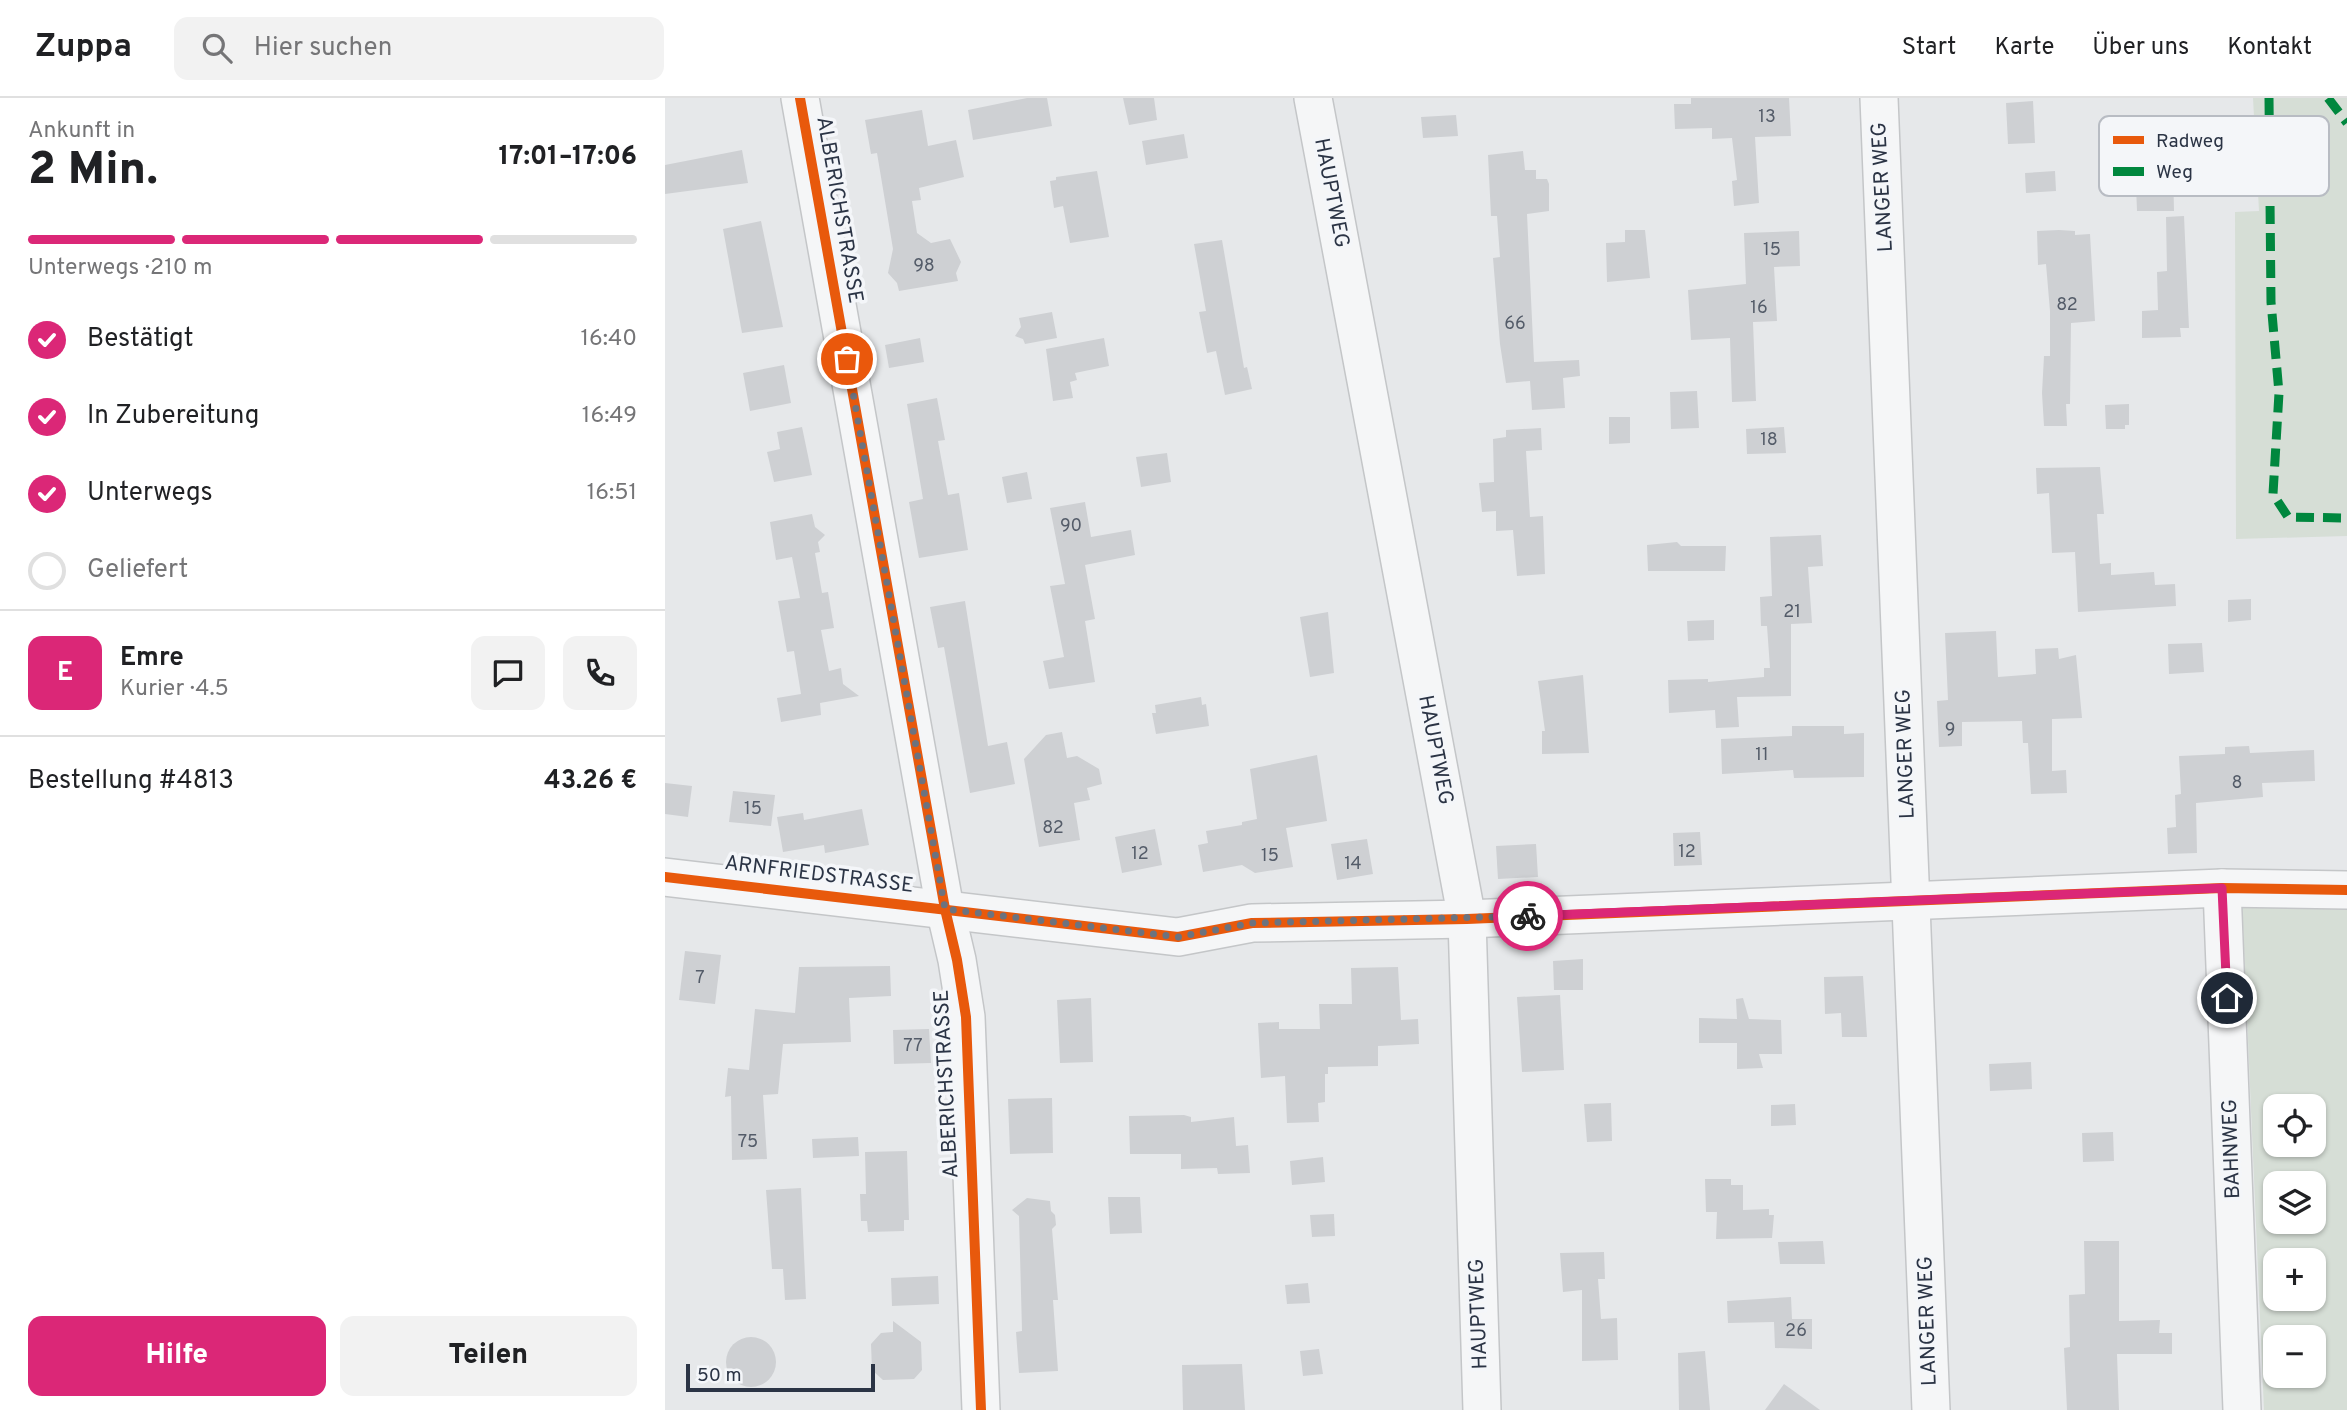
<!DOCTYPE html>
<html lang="de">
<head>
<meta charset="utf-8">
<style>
	:root { --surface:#fff; --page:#f2f2f2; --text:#202124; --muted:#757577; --line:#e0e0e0; --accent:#db2777 }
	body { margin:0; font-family:Overpass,sans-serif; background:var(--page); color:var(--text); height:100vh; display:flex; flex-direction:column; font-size:26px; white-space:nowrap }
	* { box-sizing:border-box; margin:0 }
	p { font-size:23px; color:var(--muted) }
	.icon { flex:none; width:38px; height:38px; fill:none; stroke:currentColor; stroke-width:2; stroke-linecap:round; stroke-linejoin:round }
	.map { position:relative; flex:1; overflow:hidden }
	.drawer { display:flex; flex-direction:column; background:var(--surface); width:665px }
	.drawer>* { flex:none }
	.controls { position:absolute; left:1598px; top:996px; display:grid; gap:14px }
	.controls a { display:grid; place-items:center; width:63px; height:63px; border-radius:14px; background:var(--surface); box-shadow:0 2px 5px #0004; font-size:35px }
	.scale { position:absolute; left:21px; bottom:18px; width:189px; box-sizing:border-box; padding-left:7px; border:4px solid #2b3445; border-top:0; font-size:19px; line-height:24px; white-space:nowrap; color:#2b3445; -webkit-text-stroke:5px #f4f6f9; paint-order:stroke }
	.pin { position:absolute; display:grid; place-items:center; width:60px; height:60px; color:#fff; margin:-30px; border:4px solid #fff; border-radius:50%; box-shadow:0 2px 7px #0007 }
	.courier { position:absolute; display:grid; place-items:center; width:70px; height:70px; margin:-35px; border:5px solid #db2777; border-radius:50%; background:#fff; color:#222; box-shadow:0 2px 9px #0007 }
	.summary em { font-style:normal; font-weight:800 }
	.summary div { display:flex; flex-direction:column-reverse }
	.summary { display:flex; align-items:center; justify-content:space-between; height:119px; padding:0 28px }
	h1 { font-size:46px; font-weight:800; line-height:52px }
	.bar { display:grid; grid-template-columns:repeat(4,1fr); gap:10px 7px; align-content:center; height:84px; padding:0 28px }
	.bar i { height:9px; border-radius:5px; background:var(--line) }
	.bar .selected { background:var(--accent) }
	.bar p { grid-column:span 4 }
	.line { display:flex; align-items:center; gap:18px; padding:0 28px; border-top:2px solid var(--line) }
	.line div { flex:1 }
	.round { display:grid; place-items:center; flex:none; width:74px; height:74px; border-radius:14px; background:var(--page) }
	ol { padding:0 28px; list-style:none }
	li { display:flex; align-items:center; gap:21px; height:77px }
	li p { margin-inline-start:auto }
	li .icon { padding:7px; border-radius:50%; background:var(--accent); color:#fff; stroke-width:4 }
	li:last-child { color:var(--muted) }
	li i { width:38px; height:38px; border:4px solid var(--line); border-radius:50% }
	.cta { display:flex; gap:14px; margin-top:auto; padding:14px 28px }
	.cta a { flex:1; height:80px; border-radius:14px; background:var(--accent); color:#fff; font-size:28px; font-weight:800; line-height:80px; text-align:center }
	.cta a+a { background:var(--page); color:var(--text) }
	header { display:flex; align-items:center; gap:42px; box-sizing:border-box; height:98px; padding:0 35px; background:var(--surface); border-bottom:2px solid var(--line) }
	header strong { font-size:33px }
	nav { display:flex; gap:38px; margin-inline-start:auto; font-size:24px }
	.search { width:490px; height:63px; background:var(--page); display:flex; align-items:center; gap:18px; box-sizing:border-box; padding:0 24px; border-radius:14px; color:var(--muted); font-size:26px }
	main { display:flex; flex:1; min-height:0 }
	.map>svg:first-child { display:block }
</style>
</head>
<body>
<header>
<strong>Zuppa</strong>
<div class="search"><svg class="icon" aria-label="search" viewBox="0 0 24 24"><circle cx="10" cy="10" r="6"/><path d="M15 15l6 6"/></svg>Hier suchen</div>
<nav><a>Start</a><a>Karte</a><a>Über uns</a><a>Kontakt</a></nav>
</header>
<main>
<section class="drawer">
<div class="summary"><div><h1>2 Min.</h1><p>Ankunft in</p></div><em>17:01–17:06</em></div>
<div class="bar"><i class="selected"></i><i class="selected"></i><i class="selected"></i><i></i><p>Unterwegs · 210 m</p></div>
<ol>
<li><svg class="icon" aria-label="check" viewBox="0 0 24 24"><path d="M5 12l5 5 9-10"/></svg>Bestätigt<p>16:40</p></li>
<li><svg class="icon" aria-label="check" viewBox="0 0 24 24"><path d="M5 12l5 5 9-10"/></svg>In Zubereitung<p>16:49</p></li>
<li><svg class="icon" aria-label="check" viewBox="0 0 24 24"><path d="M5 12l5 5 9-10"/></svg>Unterwegs<p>16:51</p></li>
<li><i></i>Geliefert</li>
</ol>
<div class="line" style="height:126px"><b class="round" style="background:var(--accent);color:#fff">E</b><div><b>Emre</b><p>Kurier · 4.5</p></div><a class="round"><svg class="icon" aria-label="chat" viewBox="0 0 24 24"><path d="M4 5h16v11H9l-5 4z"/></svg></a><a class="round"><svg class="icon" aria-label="phone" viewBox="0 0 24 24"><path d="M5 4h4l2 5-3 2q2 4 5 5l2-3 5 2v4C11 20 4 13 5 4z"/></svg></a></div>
<div class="line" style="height:91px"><div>Bestellung #4813</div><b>43.26 €</b></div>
<div class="cta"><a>Hilfe</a><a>Teilen</a></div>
</section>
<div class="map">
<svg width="1682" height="1312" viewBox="0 0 1682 1312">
	<rect width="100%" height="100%" fill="#e6e8ea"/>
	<g fill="#d6ded6" fill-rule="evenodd">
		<path d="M1588,0H1682V438L1571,441L1570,114L1594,113Z"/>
		<path d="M1682,778V1312H1599L1577,803ZM1610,1008H1648V1046H1610ZM1610,1085H1648V1124H1610ZM1610,1162H1648V1200H1610ZM1610,1239H1648V1278H1610Z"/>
	</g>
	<g fill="#ced0d3">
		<path d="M362,0H382L387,28L308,42L303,12Z"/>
		<path d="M458,0H489L492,22L464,27Z"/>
		<path d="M1026,0H1124L1126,38L1090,39L1094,105L1069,108L1067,83L1072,82L1067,40L1047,41V30L1010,31L1009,6H1026Z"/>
		<path d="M1368,3L1370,45L1343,46L1341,5Z"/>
		<path d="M257,12L263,48L291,42L299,79L254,90L256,102L247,103L252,135L266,145L285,141L296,164L291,175L293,183L234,193L232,185L223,175L228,151L212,55L206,56L200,22Z"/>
		<path d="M791,17L793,38L758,40L756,19Z"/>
		<path d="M1533,28L1535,69L1508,70L1509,113H1472L1470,61L1496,60L1495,29Z"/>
		<path d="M519,36L523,60L481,67L477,43Z"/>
		<path d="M77,52L83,85L0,96V67Z"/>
		<path d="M858,53L860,72H871V81H882L884,86V113L862,116L869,264L914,262L915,278L898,280L900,310L867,312L865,283L841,285L835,246L828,160L835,159L832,118H826L823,57Z"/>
		<path d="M432,73L444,139L405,145L398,108L389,110L385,83L391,82V79Z"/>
		<path d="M1390,73L1391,93L1361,95L1360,75Z"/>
		<path d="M1519,118L1524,230H1515L1516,239L1477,240V213L1493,212L1492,174L1502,173L1501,119Z"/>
		<path d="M96,123L118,229L77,235L58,131Z"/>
		<path d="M960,132H980L985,180L942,184L941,145L960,144Z"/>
		<path d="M1394,132L1410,133V137L1425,136L1430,223L1406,225L1405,306H1401L1402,328H1379L1377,295L1379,258H1385V213L1381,166L1373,167L1372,133Z"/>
		<path d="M1134,133L1135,168L1109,169L1112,223L1088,224L1091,303L1067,304L1065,240L1026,242L1023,192L1081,186L1079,135Z"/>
		<path d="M557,142L579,270L582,269L587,291L560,297L551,253L542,255L534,214L541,213L529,146Z"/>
		<path d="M387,214L392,240L360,246L358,241L350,238L356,229L354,220Z"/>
		<path d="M255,240L259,264L224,270L220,247Z"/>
		<path d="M439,240L444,268L410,275L412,282L405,284L408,300L388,303L381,251Z"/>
		<path d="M119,267L126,305L85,313L78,275Z"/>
		<path d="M1032,293L1034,330L1006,331L1005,294Z"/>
		<path d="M272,300L280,342L273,343L283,397L294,395L303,452L254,460L244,404L258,401L242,306Z"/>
		<path d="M1464,306V327H1460V331H1441L1440,307Z"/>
		<path d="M944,319H965V345L944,346Z"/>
		<path d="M137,329L147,377L109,384L102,354L115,351L112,334Z"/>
		<path d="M1119,329L1121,355L1082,356L1081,331Z"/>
		<path d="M876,330L877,352L861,353L865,419L878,418L880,476L852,478L848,432L831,433V413L817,414L814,385L829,384L828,341L841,339V332Z"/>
		<path d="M502,355L506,384L476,389L471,359Z"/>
		<path d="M1435,369L1439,416H1432L1435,466L1446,465V477L1489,474L1490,487L1510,486L1511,508L1413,514L1410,454L1387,455L1384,395L1372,396L1371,370Z"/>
		<path d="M362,374L367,401L342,405L337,379Z"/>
		<path d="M420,404L426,439L466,432L470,457L420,467L430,521L420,523L430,584L384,591L378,563L399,559L385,488L400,486L385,410Z"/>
		<path d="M147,416L150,429L160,437L153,444L155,454L150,455L157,495L163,494L169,530L156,532L164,573L176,570L178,586L194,598L155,605L156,617L116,624L112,600L136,596L129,553L122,554L113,503L135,500L127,459L111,462L105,424Z"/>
		<path d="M1156,437L1158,468L1143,469L1147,525L1126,526V598L1072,599L1074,629L1051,630L1050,612L1004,615L1003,582L1043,581V584L1099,579V570H1105L1102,528H1096L1095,499L1107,498L1105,439Z"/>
		<path d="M1012,444L1016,448H1061L1060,473H983L982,447Z"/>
		<path d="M1586,501V522L1563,524V502Z"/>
		<path d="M300,503L323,648L342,644L350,686L305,695L279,549L273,550L265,509Z"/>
		<path d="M663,514L669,575L645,579L635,519Z"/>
		<path d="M1049,522V542L1023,543L1022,523Z"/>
		<path d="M1331,533L1333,579L1371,576L1370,551L1393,550L1394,561L1411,557L1417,620L1387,621V673L1401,672L1402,695L1366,696L1363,645H1358L1357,623L1297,624V648L1274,649L1272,603L1283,602L1280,535Z"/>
		<path d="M1537,545L1539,574L1504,576L1503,546Z"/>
		<path d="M918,577L924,655L877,656V633H880L873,583Z"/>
		<path d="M536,599L537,607L541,606L544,628L491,636L487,615H491L490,607Z"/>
		<path d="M1127,628H1179V636L1199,635V679L1129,680L1128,672L1057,676L1056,641L1127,638Z"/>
		<path d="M397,634L402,660L412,658L434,671L437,686L422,690L425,702L409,705L415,742L374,749L359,661L381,637Z"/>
		<path d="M1584,648L1585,655L1649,652L1650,683L1597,685L1598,699L1531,705L1532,755L1503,756L1502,730L1511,729L1510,697L1516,696L1514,658L1560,656V649Z"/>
		<path d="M652,657L662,723L621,730L628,769L590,775L577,767L538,774L533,747L543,745L541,733L577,727V724L592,721L585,671Z"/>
		<path d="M0,685L27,688L23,719L0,716Z"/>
		<path d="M68,693L110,697L106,728L64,724Z"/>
		<path d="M197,711L204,747L160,755L159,747L118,754L112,719L138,715L139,722Z"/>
		<path d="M490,731L497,767L457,775L450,739Z"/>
		<path d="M1035,734L1037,767L1009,768L1008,735Z"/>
		<path d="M702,741L708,776L672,782L666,746Z"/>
		<path d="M871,746L873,779L833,781L831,748Z"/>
		<path d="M20,853L56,857L50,906L14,902Z"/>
		<path d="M918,861V892H889L888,863Z"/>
		<path d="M225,868L226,898L184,900L186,944L118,946L113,996L98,997L102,1061L67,1062L66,998L60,999L63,970L84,972L90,911L130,915L134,869Z"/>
		<path d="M733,869L736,922L753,921L754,946L713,948V968L663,969V976H660V1004L653,1005L654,1024L622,1025L620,978L596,980L593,925L614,924V931H655L654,906H687L686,870Z"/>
		<path d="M1198,878L1202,939H1177L1176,915L1160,916L1159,879Z"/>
		<path d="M895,897L899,972L857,974L852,899Z"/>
		<path d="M426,900L428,964L395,965L392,902Z"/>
		<path d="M1078,900L1084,921L1116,922L1117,956H1094L1098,970L1072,971V945H1034V920L1072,921L1071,901Z"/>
		<path d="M264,931L266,965L229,966L228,932Z"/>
		<path d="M1366,964L1367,991L1325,993L1324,966Z"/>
		<path d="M387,1000L388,1055L345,1056L343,1001Z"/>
		<path d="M946,1005L947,1043L922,1044L919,1006Z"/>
		<path d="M1130,1006L1131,1027L1106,1028V1007Z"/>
		<path d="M519,1017L526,1019V1024L569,1019L571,1048L583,1047L585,1075L553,1076L552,1070L516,1071V1056H465L464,1018Z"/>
		<path d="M1448,1034L1449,1063L1418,1064L1417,1035Z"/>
		<path d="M193,1039L194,1058L148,1060L147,1041Z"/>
		<path d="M242,1053L244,1122H239V1133L203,1134L202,1123H196L195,1096H201L200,1054Z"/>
		<path d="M658,1059L660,1084L627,1087L625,1063Z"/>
		<path d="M1040,1081H1066V1087H1078V1112L1104,1111V1117H1109L1107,1140L1051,1141L1052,1114H1041Z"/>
		<path d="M136,1090L141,1201L120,1202L118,1171H107L101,1092Z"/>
		<path d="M443,1099H475L477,1135L445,1136Z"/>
		<path d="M362,1100L385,1103L386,1113L390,1117L391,1127L387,1131L393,1202H388L393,1273L354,1275L351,1234L357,1233L354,1118L347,1112Z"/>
		<path d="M669,1116L670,1138L647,1139L645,1117Z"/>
		<path d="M1158,1143L1160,1166H1115L1113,1144Z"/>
		<path d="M1419,1143H1454V1223L1495,1222L1494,1235H1507V1256H1452L1454,1312H1402L1399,1250L1405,1249L1404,1197L1420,1196Z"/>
		<path d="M939,1154L940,1181H933L936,1221L952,1220L953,1262L917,1263V1192L898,1194L895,1155Z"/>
		<path d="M273,1178L274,1206L227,1208L226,1180Z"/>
		<path d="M643,1185L645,1205L622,1206L620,1187Z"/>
		<path d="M1126,1199L1127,1221H1147V1251L1110,1250L1109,1224L1063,1225L1062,1203Z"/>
		<path d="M228,1223L256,1244L257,1272L249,1281L218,1282L207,1272L206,1246L216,1235L228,1234Z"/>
		<circle cx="86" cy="1264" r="25"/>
		<path d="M654,1251L658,1276L638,1278L635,1253Z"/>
		<path d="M1040,1253L1045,1312H1014L1013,1255Z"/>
		<path d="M577,1266L580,1312H518L517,1267Z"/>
		<path d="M1119,1286L1155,1312H1100Z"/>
	</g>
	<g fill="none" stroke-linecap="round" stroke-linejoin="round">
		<defs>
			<g id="minor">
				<path d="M135,0L280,811L292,862L301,919L316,1312"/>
				<path d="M648,0L802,821L817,1312"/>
				<path d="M1214,0L1266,1312"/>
				<path d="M0,779L513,839L587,825L802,821L1557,790L1682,792"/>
				<path d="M1557,790L1577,1312"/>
			</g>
		</defs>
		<use href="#minor" stroke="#c4c6c8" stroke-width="40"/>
		<use href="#minor" stroke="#f5f6f7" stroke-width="37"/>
		<g stroke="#00873e" stroke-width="9" stroke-dasharray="18 9" stroke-linecap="butt">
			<path d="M1604,0L1606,204L1614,295L1608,396L1623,419L1682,420"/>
			<path d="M1663,0L1682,25"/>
		</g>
		<defs>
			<g id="cycleway">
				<path d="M135,0L280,811L292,862L301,919L316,1312"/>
				<path d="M0,779L513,839L587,825L802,821L1557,790L1682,792"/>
			</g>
		</defs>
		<use href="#cycleway" stroke="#f4f6f9" stroke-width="15"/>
		<use href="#cycleway" stroke="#e8590c" stroke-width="10"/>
	</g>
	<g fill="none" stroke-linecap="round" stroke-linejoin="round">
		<path stroke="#6c737f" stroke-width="7" stroke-dasharray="0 12.6" d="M182,261L280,811L513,839L587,825L863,818"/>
		<path stroke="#db2777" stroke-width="9" d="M863,818L1557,790L1562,900"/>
	</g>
	<g text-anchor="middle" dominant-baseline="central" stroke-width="7" stroke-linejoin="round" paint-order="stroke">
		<g font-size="18" fill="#545c69">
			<text x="1102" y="19">13</text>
			<text x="1107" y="152">15</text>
			<text x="259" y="168">98</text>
			<text x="1402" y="207">82</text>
			<text x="1094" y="210">16</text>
			<text x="850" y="226">66</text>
			<text x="1104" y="342">18</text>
			<text x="406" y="428">90</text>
			<text x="1127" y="514">21</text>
			<text x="1285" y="632">9</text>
			<text x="1097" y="657">11</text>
			<text x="1572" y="685">8</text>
			<text x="88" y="711">15</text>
			<text x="388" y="730">82</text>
			<text x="1022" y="754">12</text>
			<text x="475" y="756">12</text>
			<text x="605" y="758">15</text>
			<text x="688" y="766">14</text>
			<text x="35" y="880">7</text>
			<text x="248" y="948">77</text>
			<text x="83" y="1044">75</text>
			<text x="1131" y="1233">26</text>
		</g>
		<g font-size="21" fill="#2b3445" stroke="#f4f6f9">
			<text transform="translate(1218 89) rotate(-93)">LANGER WEG</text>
			<text transform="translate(666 95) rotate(79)">HAUPTWEG</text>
			<text transform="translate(174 112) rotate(80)">ALBERICHSTRASSE</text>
			<text transform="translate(770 652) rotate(79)">HAUPTWEG</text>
			<text transform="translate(1241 656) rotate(-92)">LANGER WEG</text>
			<text transform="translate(154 777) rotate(7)">ARNFRIEDSTRASSE</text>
			<text transform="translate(282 986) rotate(-93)">ALBERICHSTRASSE</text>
			<text transform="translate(1567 1051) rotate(-92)">BAHNWEG</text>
			<text transform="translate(814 1216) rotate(-92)">HAUPTWEG</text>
			<text transform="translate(1263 1223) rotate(-92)">LANGER WEG</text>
		</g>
	</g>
	<rect x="1434" y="18" width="230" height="80" rx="10" fill="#f4f6f9" stroke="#b8bcc3" stroke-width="2"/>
	<rect x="1448" y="38" width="31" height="8" fill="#e8590c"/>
	<rect x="1448" y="69" width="31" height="9" fill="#00873e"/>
	<g font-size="19" fill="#2b3445">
		<text x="1491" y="49">Radweg</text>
		<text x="1491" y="80">Weg</text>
	</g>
</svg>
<div class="controls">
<a><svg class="icon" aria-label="locate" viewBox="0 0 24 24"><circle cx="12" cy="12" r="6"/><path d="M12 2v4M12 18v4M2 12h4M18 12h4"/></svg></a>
<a><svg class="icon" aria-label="layers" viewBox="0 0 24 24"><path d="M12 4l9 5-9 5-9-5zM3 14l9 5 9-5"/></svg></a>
<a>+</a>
<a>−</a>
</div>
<div class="scale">50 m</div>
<div class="pin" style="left:182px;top:261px;background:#ea580c"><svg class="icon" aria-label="bag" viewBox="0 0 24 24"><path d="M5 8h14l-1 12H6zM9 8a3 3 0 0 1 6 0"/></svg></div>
<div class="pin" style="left:1562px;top:900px;background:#1f2937"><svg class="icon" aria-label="home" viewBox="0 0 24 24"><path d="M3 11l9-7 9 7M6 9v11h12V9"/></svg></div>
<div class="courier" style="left:863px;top:818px"><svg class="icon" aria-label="bike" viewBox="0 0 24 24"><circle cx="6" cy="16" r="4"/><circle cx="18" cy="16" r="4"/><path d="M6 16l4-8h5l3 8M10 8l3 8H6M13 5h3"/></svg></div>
</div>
</main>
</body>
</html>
